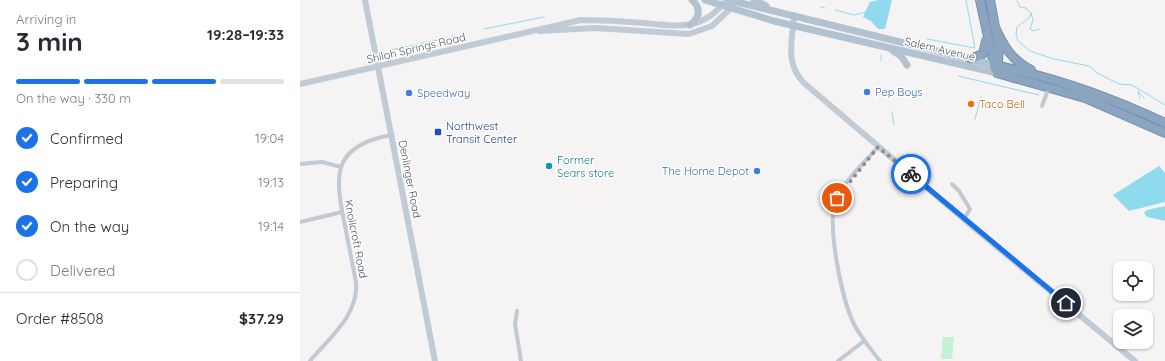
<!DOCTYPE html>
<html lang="en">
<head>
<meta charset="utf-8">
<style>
	:root { --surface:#fff; --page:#f2f2f3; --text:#2b2b33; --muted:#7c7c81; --line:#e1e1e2; --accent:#1a73e8 }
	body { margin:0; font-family:Quicksand,sans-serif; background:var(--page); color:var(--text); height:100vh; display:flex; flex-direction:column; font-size:15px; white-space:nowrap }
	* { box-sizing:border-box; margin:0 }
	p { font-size:13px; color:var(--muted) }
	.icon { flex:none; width:22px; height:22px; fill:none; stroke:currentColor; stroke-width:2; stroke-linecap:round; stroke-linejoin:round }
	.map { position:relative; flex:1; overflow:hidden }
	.panel { display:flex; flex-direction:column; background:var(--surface); width:300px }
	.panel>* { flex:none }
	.tools { position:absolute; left:813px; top:261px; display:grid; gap:8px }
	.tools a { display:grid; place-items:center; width:40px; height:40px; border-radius:8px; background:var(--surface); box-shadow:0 1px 3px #0004; font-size:20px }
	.pin { position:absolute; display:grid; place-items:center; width:34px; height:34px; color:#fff; margin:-17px; border:2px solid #fff; border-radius:50%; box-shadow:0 1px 4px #0007 }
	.courier { position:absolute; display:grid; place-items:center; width:40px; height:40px; margin:-20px; border:3px solid #1a73e8; border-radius:50%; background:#fff; color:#222; box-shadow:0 1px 5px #0007 }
	.head em { font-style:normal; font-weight:700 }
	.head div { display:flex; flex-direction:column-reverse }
	.head { display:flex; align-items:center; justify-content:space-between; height:68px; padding:0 16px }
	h1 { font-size:26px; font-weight:700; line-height:30px }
	.bar { display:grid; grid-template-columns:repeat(4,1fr); gap:6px 4px; align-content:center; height:48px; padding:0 16px }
	.bar i { height:5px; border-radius:3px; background:var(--line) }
	.bar .current { background:var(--accent) }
	.bar p { grid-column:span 4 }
	.line { display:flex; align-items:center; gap:10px; padding:0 16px; border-top:1px solid var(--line) }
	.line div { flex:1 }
	ol { padding:0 16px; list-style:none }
	li { display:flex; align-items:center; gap:12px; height:44px }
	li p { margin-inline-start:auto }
	li .icon { padding:4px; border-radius:50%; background:var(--accent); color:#fff; stroke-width:4 }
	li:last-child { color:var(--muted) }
	li i { width:22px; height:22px; border:2px solid var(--line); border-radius:50% }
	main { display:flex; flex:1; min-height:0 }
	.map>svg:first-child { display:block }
</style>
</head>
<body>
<main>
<section class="panel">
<div class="head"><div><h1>3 min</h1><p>Arriving in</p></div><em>19:28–19:33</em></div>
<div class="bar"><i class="current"></i><i class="current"></i><i class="current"></i><i></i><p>On the way · 330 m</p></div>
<ol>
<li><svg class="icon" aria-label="check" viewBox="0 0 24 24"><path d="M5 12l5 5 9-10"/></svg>Confirmed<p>19:04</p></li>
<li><svg class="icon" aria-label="check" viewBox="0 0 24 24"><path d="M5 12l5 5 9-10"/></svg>Preparing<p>19:13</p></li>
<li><svg class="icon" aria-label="check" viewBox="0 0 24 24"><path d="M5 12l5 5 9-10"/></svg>On the way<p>19:14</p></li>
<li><i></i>Delivered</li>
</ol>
<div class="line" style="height:52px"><div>Order #8508</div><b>$37.29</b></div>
</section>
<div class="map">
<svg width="865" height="361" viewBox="0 0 865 361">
	<rect width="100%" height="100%" fill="#f5f3f3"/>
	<path fill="#c3f1d5" d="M643,337H654L652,359H641Z"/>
	<g fill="#90daee">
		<path d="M578,0H592L585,29H578L571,21L563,17L570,2Z"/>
		<path d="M859,166L865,173V202L829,211L813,195Z"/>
		<path d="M865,206V221L847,217L844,213L847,210Z"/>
	</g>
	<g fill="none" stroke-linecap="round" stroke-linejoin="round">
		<g stroke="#90daee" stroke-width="1">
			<path d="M717,0L720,7L726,8L731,13L730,17L717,27L716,34L718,41L730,51L754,59L789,66L797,73L819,84L832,85L865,105"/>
			<path d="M521,7L525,8"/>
			<path d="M535,10L554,15L566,12"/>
			<path d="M731,13L733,20L730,29L733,31L739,29"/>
			<path d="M184,29L244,17"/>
			<path d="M627,39L675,48L666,0"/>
			<path d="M91,50L166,34"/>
			<path d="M581,55V61"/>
			<path d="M658,76L739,95"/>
			<path d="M838,91L844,98"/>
			<path d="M838,92L840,98"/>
			<path d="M592,112L594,125"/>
			<path d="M675,119L681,97"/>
		</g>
		<defs>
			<g id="highway">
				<path d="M680,0L695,69"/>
				<path d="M690,0L699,49L697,71"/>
				<path d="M694,25C703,45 711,60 731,70"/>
				<path d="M670,59L683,54L686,41"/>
				<path d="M694,65C754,77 810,97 865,123"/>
				<path d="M697,73L785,98L865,133"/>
			</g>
		</defs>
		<use href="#highway" stroke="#7690ad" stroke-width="10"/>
		<g stroke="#c1cad2" stroke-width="4">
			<path d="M742,106L749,87"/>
			<path d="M578,147C564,163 545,180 536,199C526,223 542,301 554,324C561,338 571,349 580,361"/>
			<path d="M0,164L22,162L41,167"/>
			<path d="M652,184L659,191L670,209L664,219"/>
			<path d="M0,222L42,212"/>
			<path d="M217,311L215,324L221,361"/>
			<path d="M10,361C29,338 59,315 56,282C52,262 48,242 44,221C34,172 34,146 91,135"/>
			<path d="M538,361L564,341"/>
		</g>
		<g stroke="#c1cbd6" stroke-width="6">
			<path d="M65,0L135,361"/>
			<path d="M494,17C492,41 485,64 504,83L673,227L835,361"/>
			<path d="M240,31L295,28L389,34L412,26L433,6"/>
			<path d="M0,84L281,20C301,20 322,21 343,23C376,26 403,32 426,0"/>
		</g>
		<g stroke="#b3c2d1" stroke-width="7">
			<path d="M405,0L474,21L697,73"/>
			<path d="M429,0L694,65"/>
			<path d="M454,0L466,6"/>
			<path d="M390,25C399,18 402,9 392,0"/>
			<path d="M592,50L601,56L607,65"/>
		</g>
		<use href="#highway" stroke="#8ba5c1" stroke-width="8"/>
	</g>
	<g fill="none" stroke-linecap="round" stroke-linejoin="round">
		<path stroke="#868d94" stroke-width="4" stroke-dasharray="0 7.2" d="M537,198L578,147L611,174"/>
		<path stroke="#1a73e8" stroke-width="5" d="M611,174L766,303"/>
	</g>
	<g fill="#3f7fe0" stroke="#fff" stroke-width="1.5">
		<circle cx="567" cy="92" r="4"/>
		<circle cx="109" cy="93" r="4"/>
		<circle cx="457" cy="171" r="4"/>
	</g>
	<circle fill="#e8710a" stroke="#fff" stroke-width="1.5" cx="671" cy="104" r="4"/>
	<rect fill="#1a4fb4" stroke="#fff" stroke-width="1.5" x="134" y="128" width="8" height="8" rx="2"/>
	<circle fill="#0f9aa8" stroke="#fff" stroke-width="1.5" cx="249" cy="166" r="4"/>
	<g text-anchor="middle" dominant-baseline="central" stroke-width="3" stroke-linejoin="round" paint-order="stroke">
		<g font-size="11" fill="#4a5661" stroke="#fff">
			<text transform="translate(116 48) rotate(-13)">Shiloh Springs Road</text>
			<text transform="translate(640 49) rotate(13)">Salem Avenue</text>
			<text transform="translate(110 179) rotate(79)">Denlinger Road</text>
			<text transform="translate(56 239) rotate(79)">Knollcroft Road</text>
		</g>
		<g font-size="11" fill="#366cbe" stroke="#fff" text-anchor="start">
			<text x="575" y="92">Pep Boys</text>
			<text x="117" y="93">Speedway</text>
			<text x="449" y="171" text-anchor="end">The Home Depot</text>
		</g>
		<g font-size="11" fill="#c56008" stroke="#fff" text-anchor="start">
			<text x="679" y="104">Taco Bell</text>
		</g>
		<g font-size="11" fill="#164399" stroke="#fff" text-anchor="start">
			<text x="146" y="126">Northwest<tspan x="146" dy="13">Transit Center</tspan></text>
		</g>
		<g font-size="11" fill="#0d838f" stroke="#fff" text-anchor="start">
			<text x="257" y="160">Former<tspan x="257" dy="13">Sears store</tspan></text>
		</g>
	</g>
</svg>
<div class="tools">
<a><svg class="icon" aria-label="locate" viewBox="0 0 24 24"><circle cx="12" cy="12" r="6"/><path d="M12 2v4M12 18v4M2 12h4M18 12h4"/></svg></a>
<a><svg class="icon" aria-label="layers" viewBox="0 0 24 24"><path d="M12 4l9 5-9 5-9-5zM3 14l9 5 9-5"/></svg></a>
</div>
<div class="pin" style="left:537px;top:198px;background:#ea580c"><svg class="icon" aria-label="bag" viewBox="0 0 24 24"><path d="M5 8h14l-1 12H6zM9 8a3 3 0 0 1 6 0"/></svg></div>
<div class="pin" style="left:766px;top:303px;background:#1f2937"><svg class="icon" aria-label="home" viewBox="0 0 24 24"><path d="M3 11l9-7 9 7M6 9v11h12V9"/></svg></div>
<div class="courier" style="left:611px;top:174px"><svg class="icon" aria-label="bike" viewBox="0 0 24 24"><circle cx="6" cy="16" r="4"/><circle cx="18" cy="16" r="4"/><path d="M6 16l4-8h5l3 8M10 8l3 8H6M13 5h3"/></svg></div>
</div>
</main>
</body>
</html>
